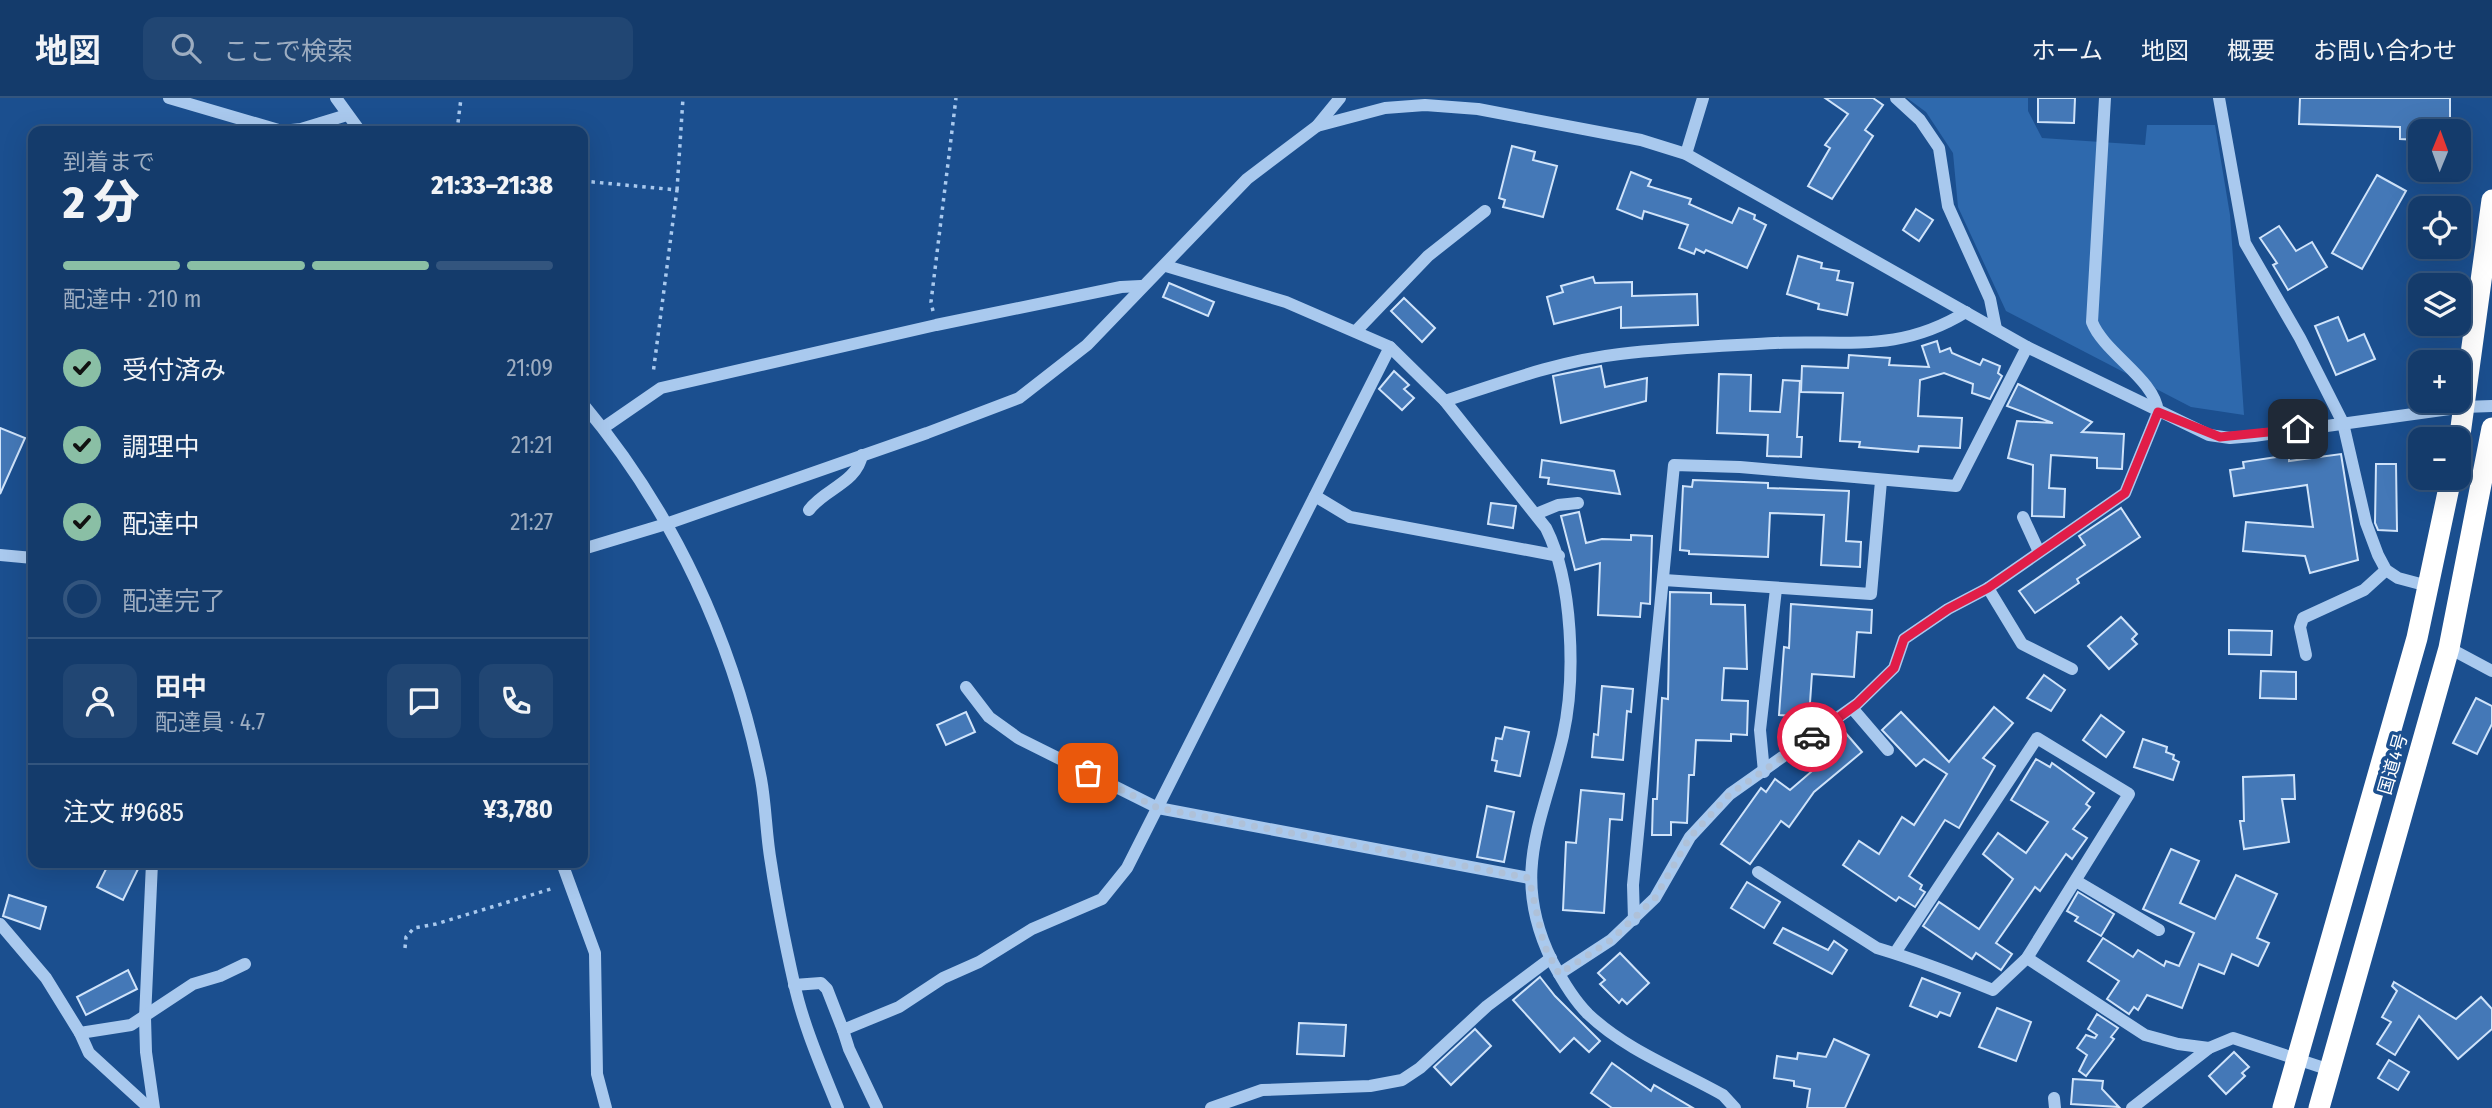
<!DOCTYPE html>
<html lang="ja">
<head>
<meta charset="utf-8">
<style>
	:root { --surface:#143b6b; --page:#214673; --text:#f1f3f6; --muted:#9dadc1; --line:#33557e; --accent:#8abfa5 }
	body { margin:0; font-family:"Fira Sans Condensed","Noto Sans JP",sans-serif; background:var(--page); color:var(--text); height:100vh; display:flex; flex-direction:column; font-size:26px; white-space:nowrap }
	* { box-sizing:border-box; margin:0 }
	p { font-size:23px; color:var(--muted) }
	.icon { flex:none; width:38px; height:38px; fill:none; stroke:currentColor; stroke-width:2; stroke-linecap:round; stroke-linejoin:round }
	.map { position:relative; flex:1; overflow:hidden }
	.details { position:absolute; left:28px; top:28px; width:560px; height:742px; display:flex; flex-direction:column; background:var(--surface); border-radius:14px; box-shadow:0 7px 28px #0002,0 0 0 2px var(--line) }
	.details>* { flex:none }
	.needle { width:46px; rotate:1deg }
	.fabs { position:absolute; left:2408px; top:21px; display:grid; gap:14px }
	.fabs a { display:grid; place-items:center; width:63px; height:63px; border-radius:14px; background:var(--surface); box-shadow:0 7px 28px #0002,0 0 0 2px var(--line); font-size:35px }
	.pin { position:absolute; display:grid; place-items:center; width:60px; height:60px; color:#fff; margin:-30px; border-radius:14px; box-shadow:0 4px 10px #0006 }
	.courier { position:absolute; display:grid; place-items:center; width:70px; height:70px; margin:-35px; border:5px solid #e11d48; border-radius:50%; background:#fff; color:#222; box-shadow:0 2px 9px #0007 }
	.summary em { font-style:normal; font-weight:800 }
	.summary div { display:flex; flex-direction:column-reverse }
	.summary { display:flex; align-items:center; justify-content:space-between; height:119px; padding:0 35px }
	h1 { font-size:46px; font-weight:800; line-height:52px }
	.bar { display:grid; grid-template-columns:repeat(4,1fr); gap:10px 7px; align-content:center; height:84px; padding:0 35px }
	.bar i { height:9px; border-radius:5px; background:var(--line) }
	.bar .selected { background:var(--accent) }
	.bar p { grid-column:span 4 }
	.line { display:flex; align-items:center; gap:18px; padding:0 35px; border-top:2px solid var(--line) }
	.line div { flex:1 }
	.round { display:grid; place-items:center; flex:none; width:74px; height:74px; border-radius:14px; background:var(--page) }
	ol { padding:0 35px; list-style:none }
	li { display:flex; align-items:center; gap:21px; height:77px }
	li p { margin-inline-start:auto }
	li .icon { padding:7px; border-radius:50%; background:var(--accent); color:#111; stroke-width:4 }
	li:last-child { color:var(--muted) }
	li i { width:38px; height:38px; border:4px solid var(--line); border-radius:50% }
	header { display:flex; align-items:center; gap:42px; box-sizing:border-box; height:98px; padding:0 35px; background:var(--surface); border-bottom:2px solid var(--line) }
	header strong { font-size:33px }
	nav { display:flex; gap:38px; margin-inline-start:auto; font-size:24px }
	.search { width:490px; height:63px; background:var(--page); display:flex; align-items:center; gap:18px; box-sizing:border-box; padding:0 24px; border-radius:14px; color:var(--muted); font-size:26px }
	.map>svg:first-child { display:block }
</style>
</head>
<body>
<header>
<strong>地図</strong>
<div class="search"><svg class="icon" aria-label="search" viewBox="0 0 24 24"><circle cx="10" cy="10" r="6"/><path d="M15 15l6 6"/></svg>ここで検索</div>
<nav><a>ホーム</a><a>地図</a><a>概要</a><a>お問い合わせ</a></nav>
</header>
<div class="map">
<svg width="2492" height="1010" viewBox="0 0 2492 1010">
	<rect width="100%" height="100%" fill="#1b4f8f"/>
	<path fill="#2e69ad" d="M1907,0H2028V13L2042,40L2145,47L2147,27H2215L2230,117L2244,317L2191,309L2006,213L1958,109L1953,55L1926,14Z"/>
	<g fill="#4478b7" stroke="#cfe3fa" stroke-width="2">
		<path d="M1825,0H1873L1883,7L1865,32L1873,38L1832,101L1808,88L1830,50L1825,47L1848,16Z"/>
		<path d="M2038,0H2075L2074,25L2038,24Z"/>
		<path d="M2300,0H2450V23L2421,22L2420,42L2400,41V29L2299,26Z"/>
		<path d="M1512,48L1535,54L1533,62L1557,68L1543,119L1503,109L1505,102L1499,100Z"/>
		<path d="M1631,74L1651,82L1648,88L1691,101L1689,106L1732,125L1739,110L1755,117L1754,121L1766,127L1747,170L1706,152L1704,155L1696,151L1694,156L1679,150L1688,127L1644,113L1642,121L1617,111Z"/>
		<path d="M2377,77L2406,93L2362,171L2332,155Z"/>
		<path d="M1916,111L1933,122L1919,143L1903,132Z"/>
		<path d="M2279,128L2296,153L2312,144L2327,169L2288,192L2273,167L2277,165L2260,140Z"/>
		<path d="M1798,158L1822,165L1821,170L1839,173L1837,182L1853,185L1847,217L1818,211L1819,206L1787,196Z"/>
		<path d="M1593,179L1595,185L1632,184V198L1697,196L1698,227L1621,230V209L1554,226L1547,199L1563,194L1561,188Z"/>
		<path d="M1169,185L1214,204L1208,218L1163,199Z"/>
		<path d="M1404,200L1435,230L1422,244L1391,213Z"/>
		<path d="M2338,219L2348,243L2364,236L2375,261L2336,277L2315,228Z"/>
		<path d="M1937,243L1940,254L1950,250L1952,255L1980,267L1983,261L2000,268L1998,275L2002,278L1990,301L1972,295L1973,286L1944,275L1920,282L1918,318L1962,320L1960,350L1919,348L1918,354L1859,349L1860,344L1840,343L1843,295L1801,294L1802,268L1848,270L1849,257L1890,260L1889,267L1929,269L1922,248Z"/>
		<path d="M1601,268L1605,289L1647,280L1646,303L1561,325L1553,278Z"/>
		<path d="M1394,273L1409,287L1404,291L1414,300L1402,312L1379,291Z"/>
		<path d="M1719,276L1751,277L1750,313L1780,314L1783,282L1800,283L1797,339H1802L1801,359L1767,358L1768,337L1717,335Z"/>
		<path d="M2018,286L2092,324L2082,334L2124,336L2122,371L2097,370V360L2051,357L2049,390L2065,391L2064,419L2032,418L2033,367L2008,360L2017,323L2053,325L2007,308Z"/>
		<path d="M0,330L25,340L0,396Z"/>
		<path d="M2341,356L2358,462L2310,475L2305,458L2243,453L2246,424L2313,429L2307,387L2234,398L2230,372L2244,370L2243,364L2289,357V363Z"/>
		<path d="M1542,362L1614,373L1620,396L1548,386L1549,380L1540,379Z"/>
		<path d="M2376,366H2396L2397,433L2378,432L2375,425Z"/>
		<path d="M1693,382L1768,385V390L1849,393L1846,443L1861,444L1860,469L1821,467L1824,417L1770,415L1768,459L1689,456V453L1680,452L1683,388L1692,389Z"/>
		<path d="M1491,405L1516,408L1513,430L1488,426Z"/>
		<path d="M2121,410L2140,439L2077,481L2079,485L2035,515L2019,493L2085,447L2079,438Z"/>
		<path d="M1579,414L1586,445L1602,441L1631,442V437L1652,438L1650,506L1641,505L1640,519L1598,517L1600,465L1575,472L1561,418Z"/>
		<path d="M1670,494L1711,495V506L1745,507L1747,571L1724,570L1722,602L1748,603L1747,637L1731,636V643L1696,642L1694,677H1689L1687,725L1671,724V737H1652L1653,701H1657L1662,600L1668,601Z"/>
		<path d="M1791,506L1872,512L1871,535L1857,534L1854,579L1812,576L1809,619L1779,617L1784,549L1789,550Z"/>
		<path d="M2121,519L2137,536L2132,541L2137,546L2109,571L2088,548Z"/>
		<path d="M2229,532L2272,533L2271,557L2229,556Z"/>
		<path d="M2261,573L2296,574V601L2260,600Z"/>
		<path d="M2044,577L2065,592L2051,613L2027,600Z"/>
		<path d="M1602,588L1633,591L1631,614L1627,613L1623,662L1592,659L1594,636L1598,637Z"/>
		<path d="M2476,600L2492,608V626L2477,656L2453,645Z"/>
		<path d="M1994,609L2013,625L1983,660L1995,668L1959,730L1945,722L1909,778L1922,787L1920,791L1925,794L1915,809L1899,799L1896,803L1843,767L1859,743L1879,756L1902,719L1914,727L1947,676L1924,661L1916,668L1882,632L1901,614L1949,664Z"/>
		<path d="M966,614L975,634L946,647L937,627Z"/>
		<path d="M2101,617L2124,634L2106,659L2083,642Z"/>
		<path d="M1505,629L1529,634L1520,678L1495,673L1497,663L1492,662L1496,640L1502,641Z"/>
		<path d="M1843,632L1862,654L1814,694L1789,729L1781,723L1750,766L1721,746L1761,690L1766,694L1775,681L1790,692L1818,668L1811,660Z"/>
		<path d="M2143,641L2167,649L2166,654L2174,657L2173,661L2179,664L2173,682L2134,669Z"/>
		<path d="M2036,661L2050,669L2052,665L2094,695L2086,706L2090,709L2073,731L2087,740L2072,761L2066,756L2040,793L2035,789L1996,845L2012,856L2001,872L1976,855L1972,861L1923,828L1939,804L1979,831L2013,781L1983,756L1998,735L2026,755L2048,724L2011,702Z"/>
		<path d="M2294,677L2295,701H2282L2289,744L2244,751L2240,723H2244L2243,679Z"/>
		<path d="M1581,692L1624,696L1622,722L1610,721L1604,815L1563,812L1566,744L1576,745Z"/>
		<path d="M1487,708L1514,714L1504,764L1477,759Z"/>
		<path d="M2171,751L2199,763L2180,805L2215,821L2236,777L2277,796L2257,840L2269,845L2258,868L2232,856L2224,876L2199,866L2182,910L2147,897L2138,912L2134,909L2129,916L2107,901L2119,883L2088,863L2103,840L2133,859L2138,852L2164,868L2166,863L2179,868L2194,835L2143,811Z"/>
		<path d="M109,765H124L138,771L123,802L97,789Z"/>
		<path d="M1747,784L1780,804L1764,830L1731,810Z"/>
		<path d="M2078,794L2114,816L2101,838L2075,823L2078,819L2067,813Z"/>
		<path d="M9,797L46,809L40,831L3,818Z"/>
		<path d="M1783,830L1828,852L1834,843L1847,852L1832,876L1774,845Z"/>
		<path d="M1620,855L1649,885L1627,906L1622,901L1619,905L1600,886L1605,882L1598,875Z"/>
		<path d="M128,872L137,891L86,917L77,899Z"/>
		<path d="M1540,879L1555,898L1600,943L1589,954L1574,940L1560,954L1513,902Z"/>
		<path d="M1922,880L1960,895L1950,918L1940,914L1937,919L1910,908Z"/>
		<path d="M2394,884L2456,921L2481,899L2492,911V931L2458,961L2419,918L2395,957L2377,946L2391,924L2382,919L2397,893L2392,888Z"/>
		<path d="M1997,910L2031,924L2016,963L1979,949Z"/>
		<path d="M2097,916L2118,930L2111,939L2114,941L2086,978L2079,973L2087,957L2077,950L2086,937L2095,940L2097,937L2088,931Z"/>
		<path d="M1299,925L1346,927L1344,958L1297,956Z"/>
		<path d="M1475,931L1491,948L1451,987L1434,969Z"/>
		<path d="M1834,941L1869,957L1845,1010H1807L1810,991L1794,988V983L1774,980L1777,958L1797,961L1798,955L1826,959Z"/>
		<path d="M2234,954L2249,969L2242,975L2245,978L2226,996L2209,978Z"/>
		<path d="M2389,962L2409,974L2398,992L2378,980Z"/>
		<path d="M1612,965L1651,993L1654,987L1693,1010H1612L1591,995Z"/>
		<path d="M2073,981L2103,983L2102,991L2119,1009L2071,1006Z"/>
	</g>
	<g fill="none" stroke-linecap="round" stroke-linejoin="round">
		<g stroke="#a9c9ee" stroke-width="3.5" stroke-dasharray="3.5 5" stroke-linecap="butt">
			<path d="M457,33L461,0"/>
			<path d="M583,83L677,92L653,276"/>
			<path d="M677,92L683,0"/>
			<path d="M933,213L931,204L956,0"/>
			<path d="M405,850L406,839L414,830L436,826L554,790"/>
		</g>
		<g stroke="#a9c9ee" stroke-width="12">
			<path d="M169,0L282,33L301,31L347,17"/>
			<path d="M336,0L360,33"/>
			<path d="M1896,0L1920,22L1939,50L1948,108L1990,201L1996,231"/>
			<path d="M2219,0L2245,145L2300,240L2343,325L2366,425L2378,457L2386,472L2398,480L2428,488"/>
			<path d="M1317,28L1385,10L1425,7L1478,11L1641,42L1686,56L2027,249L2209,337L2230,340L2254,338L2464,309L2492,308"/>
			<path d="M1686,56L1703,0"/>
			<path d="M1166,168L1286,204L1390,249L1445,303L1546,430C1573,484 1576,579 1563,638C1543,724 1509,775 1552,863C1562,882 1573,901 1588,916C1627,953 1677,971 1723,997L1735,1010"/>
			<path d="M1356,233L1428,158L1485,113"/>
			<path d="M1445,303C1503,284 1559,263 1620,256C1671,250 1724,248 1775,245C1849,242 1899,255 1966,214"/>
			<path d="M583,306C673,413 734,544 761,681C766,708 766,737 771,765C777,805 785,845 794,885C803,927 822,970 838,1010"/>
			<path d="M603,330L661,290L936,227L1121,189L1141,188"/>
			<path d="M1315,398L1350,419L1559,458"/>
			<path d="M809,412C824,391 857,385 862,357"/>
			<path d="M1536,416L1558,407L1578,405"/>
			<path d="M2023,419L2039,454"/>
			<path d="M583,451L666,426L927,335L1019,300L1087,247L1247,81L1317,28L1340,0"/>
			<path d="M0,457L33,460"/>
			<path d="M1664,482L1871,496L1881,383"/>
			<path d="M1988,490L2022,546L2072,571"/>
			<path d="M2449,550L2492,573"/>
			<path d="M2306,557L2300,529L2303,520L2364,492L2386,472"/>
			<path d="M966,589L989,619L1018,640L1158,710L1529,780"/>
			<path d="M1852,610L1888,652"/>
			<path d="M1764,674L1760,632L1776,491"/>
			<path d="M152,765L145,920L146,954L154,1010"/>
			<path d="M562,765L595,855L597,976L606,1010"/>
			<path d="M1758,774L1877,850C1917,862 1954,876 1993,892L2027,860L2129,696L2037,640L1895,855"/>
			<path d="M2076,783L2159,832"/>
			<path d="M1634,822L1633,787L1674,367L1740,369L1956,388L2027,249"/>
			<path d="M0,826L46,880L80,935L131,927L193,886L220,878L245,866"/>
			<path d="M2027,860L2145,937L2178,946L2209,950"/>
			<path d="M1559,876L1611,842L1655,800L1690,739L1730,696L1857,606L1894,570L1904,541L1948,511L1988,490L2125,395L2158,314C2155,281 2104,255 2092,224L2105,0"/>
			<path d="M794,887L821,885L827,891L843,932L899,909L943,880L979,864L1032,831L1102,801L1127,770L1390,249"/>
			<path d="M843,932L849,951L877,1010"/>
			<path d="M80,935L89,955L149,1010"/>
			<path d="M2054,1000L2055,1010"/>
			<path d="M1211,1010L1262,992L1370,988L1402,982L1420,970L1487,908L1551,860"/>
			<path d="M2132,1010L2209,950L2233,940L2330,972"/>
		</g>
		<g stroke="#fff" stroke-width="21">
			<path d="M2459,344L2492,102"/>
			<path d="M2283,1010L2417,540L2451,380"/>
			<path d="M2319,1010L2449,550L2492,330"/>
		</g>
	</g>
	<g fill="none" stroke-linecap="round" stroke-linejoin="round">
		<path stroke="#afc1d8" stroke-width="7" stroke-dasharray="0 12.6" d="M1088,675L1158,710L1529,780L1544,847L1559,876L1611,842L1655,800L1690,739L1730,696L1812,639"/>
		<path stroke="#e11d48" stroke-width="9" d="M1812,639L1857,606L1894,570L1904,541L1948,511L1988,490L2125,395L2158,314L2220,339L2298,331"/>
	</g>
	<g text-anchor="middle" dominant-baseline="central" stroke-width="7" stroke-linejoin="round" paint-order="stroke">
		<g font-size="18" fill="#fff" stroke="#1b4f8f">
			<text transform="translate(2393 666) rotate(-74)">国道4号</text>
		</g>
	</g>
</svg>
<div class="fabs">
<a><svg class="needle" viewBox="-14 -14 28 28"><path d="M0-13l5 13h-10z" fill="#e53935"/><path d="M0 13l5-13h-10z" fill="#9dadc1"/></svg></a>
<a><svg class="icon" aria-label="locate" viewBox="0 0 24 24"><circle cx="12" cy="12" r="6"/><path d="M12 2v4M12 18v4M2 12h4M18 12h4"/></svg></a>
<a><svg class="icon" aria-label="layers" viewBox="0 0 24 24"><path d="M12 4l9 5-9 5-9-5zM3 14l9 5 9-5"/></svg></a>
<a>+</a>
<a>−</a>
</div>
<div class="pin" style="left:1088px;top:675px;background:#ea580c"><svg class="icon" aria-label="bag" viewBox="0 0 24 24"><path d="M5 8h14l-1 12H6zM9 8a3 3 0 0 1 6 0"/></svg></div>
<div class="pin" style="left:2298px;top:331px;background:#1f2937"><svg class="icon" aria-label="home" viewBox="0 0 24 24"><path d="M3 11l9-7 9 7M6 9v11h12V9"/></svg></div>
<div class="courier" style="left:1812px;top:639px"><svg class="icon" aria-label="car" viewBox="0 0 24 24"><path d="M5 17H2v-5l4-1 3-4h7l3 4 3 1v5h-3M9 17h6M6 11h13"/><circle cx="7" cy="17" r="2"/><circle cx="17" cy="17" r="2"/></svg></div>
<section class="details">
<div class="summary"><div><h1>2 分</h1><p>到着まで</p></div><em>21:33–21:38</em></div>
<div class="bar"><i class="selected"></i><i class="selected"></i><i class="selected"></i><i></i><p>配達中 · 210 m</p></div>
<ol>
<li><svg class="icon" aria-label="check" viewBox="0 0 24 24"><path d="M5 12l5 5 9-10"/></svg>受付済み<p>21:09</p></li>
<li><svg class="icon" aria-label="check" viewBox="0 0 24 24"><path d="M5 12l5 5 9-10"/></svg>調理中<p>21:21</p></li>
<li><svg class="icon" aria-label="check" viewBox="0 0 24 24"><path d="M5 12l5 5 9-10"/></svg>配達中<p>21:27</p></li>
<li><i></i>配達完了</li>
</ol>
<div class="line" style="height:126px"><a class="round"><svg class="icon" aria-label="person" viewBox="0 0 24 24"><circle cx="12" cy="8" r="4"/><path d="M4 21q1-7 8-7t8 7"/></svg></a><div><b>田中</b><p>配達員 · 4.7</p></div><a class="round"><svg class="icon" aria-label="chat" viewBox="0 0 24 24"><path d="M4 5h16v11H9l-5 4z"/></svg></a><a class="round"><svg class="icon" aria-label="phone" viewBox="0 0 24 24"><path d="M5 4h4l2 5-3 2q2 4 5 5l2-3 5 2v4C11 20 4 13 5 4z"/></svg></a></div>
<div class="line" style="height:91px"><div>注文 #9685</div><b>¥3,780</b></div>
</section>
</div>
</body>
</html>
